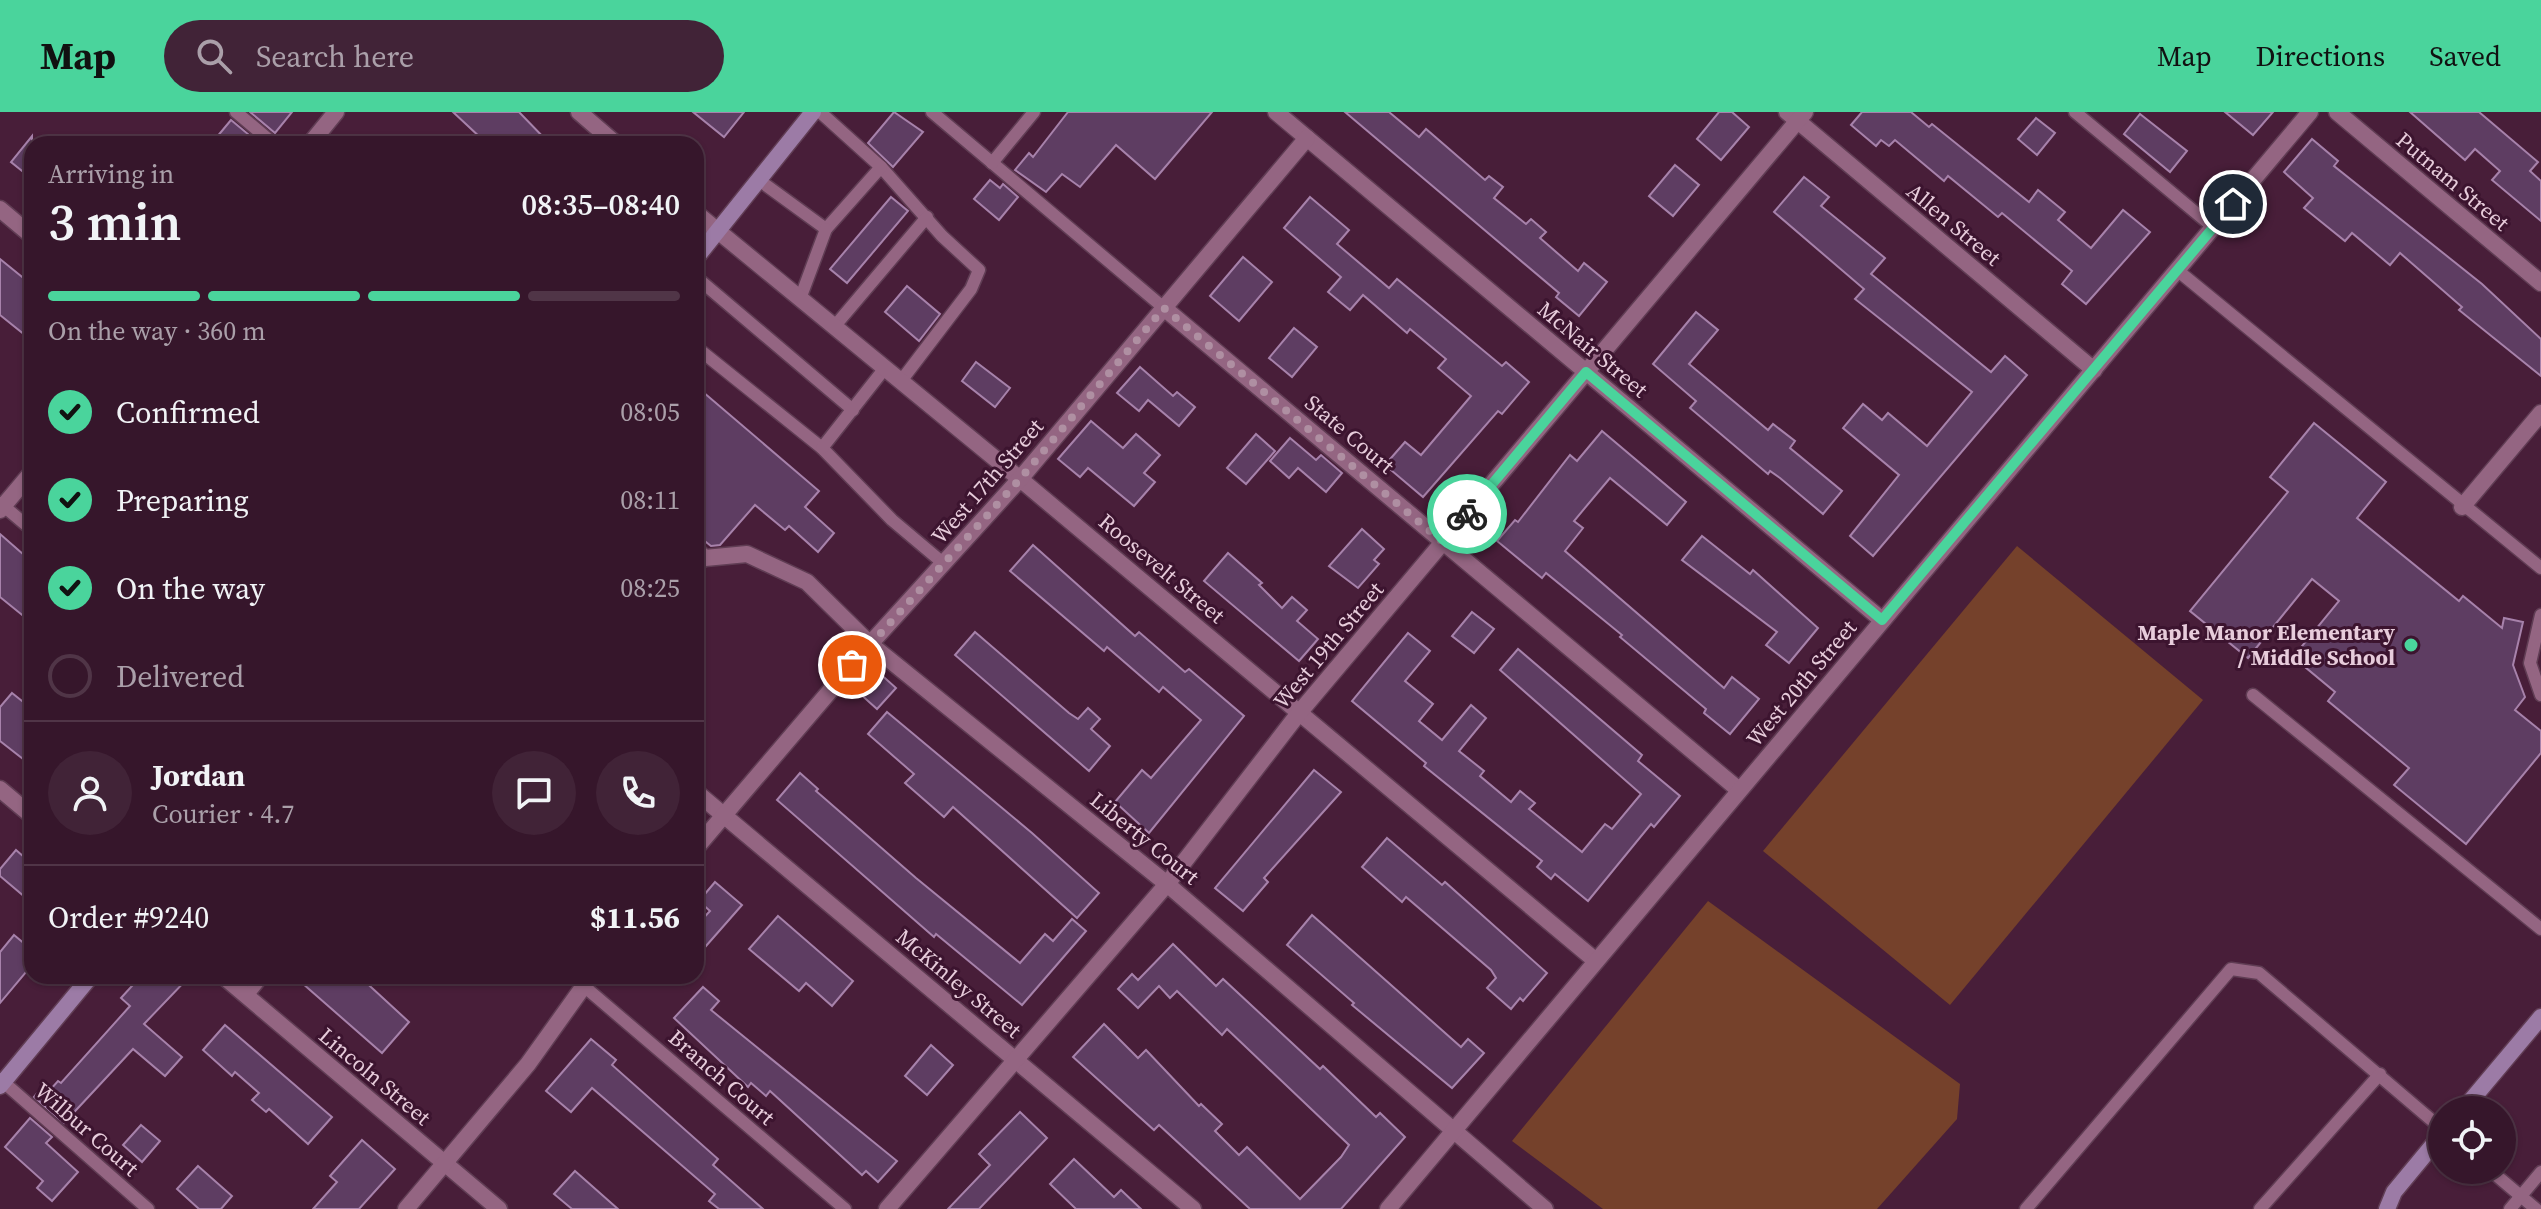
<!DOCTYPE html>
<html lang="en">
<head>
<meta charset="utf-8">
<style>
	:root { --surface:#36162b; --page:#412337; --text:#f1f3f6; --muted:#aa9fa9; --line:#503547; --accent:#4ad49c }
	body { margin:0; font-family:"Source Serif 4",serif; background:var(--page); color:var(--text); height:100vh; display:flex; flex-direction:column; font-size:30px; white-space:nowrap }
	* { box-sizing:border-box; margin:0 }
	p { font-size:26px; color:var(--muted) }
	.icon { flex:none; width:44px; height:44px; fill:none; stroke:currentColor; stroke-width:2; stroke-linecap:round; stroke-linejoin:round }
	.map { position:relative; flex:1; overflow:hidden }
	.details { position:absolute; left:24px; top:24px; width:680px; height:848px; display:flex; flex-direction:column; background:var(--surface); border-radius:24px; box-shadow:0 2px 6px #0004,0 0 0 2px var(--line) }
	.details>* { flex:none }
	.fabs { position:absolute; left:2428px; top:984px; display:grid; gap:16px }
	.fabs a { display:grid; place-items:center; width:88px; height:88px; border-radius:50%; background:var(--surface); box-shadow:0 2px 6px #0004,0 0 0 2px var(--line); font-size:40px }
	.pin { position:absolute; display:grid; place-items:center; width:68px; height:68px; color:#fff; margin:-34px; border:4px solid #fff; border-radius:50%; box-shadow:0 2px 8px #0007 }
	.courier { position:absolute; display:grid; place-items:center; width:80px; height:80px; margin:-40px; border:6px solid #4ad49c; border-radius:50%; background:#fff; color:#222; box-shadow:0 2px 10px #0007 }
	.summary em { font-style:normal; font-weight:600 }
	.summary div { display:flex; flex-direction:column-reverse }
	.summary { display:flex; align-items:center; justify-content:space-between; height:136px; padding:0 24px }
	h1 { font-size:52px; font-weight:600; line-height:60px }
	.bar { display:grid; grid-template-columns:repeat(4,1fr); gap:12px 8px; align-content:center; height:96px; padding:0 24px }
	.bar i { height:10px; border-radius:6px; background:var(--line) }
	.bar .on { background:var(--accent) }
	.bar p { grid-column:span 4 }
	.line { display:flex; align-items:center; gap:20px; padding:0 24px; border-top:2px solid var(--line) }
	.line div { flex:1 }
	.round { display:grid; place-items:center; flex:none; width:84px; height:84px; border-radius:42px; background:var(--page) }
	ol { padding:0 24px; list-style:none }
	li { display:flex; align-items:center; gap:24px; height:88px }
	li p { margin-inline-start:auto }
	li .icon { padding:8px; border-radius:50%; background:var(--accent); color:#111; stroke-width:4 }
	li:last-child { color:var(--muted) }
	li i { width:44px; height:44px; border:4px solid var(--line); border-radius:50% }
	header { display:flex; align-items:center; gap:48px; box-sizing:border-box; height:112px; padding:0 40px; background:var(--accent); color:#111 }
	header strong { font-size:38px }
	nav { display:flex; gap:44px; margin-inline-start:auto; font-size:28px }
	.search { width:560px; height:72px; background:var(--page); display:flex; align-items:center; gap:20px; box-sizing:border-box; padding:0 28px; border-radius:44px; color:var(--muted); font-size:30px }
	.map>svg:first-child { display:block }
</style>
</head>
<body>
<header>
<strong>Map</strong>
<div class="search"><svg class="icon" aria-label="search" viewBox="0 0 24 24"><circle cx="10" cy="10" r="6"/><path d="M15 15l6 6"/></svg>Search here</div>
<nav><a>Map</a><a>Directions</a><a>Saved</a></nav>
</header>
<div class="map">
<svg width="2541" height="1097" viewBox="0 0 2541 1097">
	<rect width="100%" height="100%" fill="#481e39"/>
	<g fill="#75412b">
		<path d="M2017,434L2203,588L1950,893L1763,739Z"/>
		<path d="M1708,789L1960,972L1957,1007L1877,1097H1603L1512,1029Z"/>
	</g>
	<g fill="#5e3d62" stroke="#a782ab" stroke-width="2">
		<path d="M250,0H292L275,21Z"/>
		<path d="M453,0H519L550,32H494L485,24L482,27Z"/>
		<path d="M693,0H744L724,25Z"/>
		<path d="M894,0L923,20L893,55L868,31Z"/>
		<path d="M1068,0H1212L1155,67L1116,33L1080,75L1062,62L1046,80L1015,58L1029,41L1033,45Z"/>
		<path d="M1345,0H1389L1419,25L1426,17L1485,68L1489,64L1503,75L1494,86L1526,112L1531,107L1546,120L1540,126L1578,159L1584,151L1607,170L1579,204L1556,185L1559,181Z"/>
		<path d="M1719,0H1732L1749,15L1721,48L1697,27Z"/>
		<path d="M1862,0H1911L1929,15L1932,12L2029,90L2038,78L2065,100L2058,108L2091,136L2123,98L2150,120L2086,192L2062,172L2072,159L2002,101L1998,105L1948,64L1944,69L1895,28L1889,34L1881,28L1876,34L1851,13Z"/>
		<path d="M2225,0H2273L2253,23Z"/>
		<path d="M2410,0H2479L2538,50L2530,59L2541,69V109L2492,68L2500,59L2475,37L2465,48Z"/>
		<path d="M2140,2L2187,39L2170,60L2124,22Z"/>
		<path d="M2036,6L2055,21L2037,43L2018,27Z"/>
		<path d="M231,8L260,32H211Z"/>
		<path d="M32,24V67L11,50Z"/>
		<path d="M2312,27L2338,49L2334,54L2482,172L2541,227V264L2459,198L2462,195L2400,141L2390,153L2352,121L2345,129L2304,96L2313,86L2284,60Z"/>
		<path d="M1675,53L1699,73L1673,104L1649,84Z"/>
		<path d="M1804,65L1829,85L1821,94L1885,146L1871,162L1991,260L2005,244L2027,263L1873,444L1850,424L1899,363L1843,316L1863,292L1882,308L1888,301L1927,334L1972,280L1855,187L1864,177L1774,100Z"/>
		<path d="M990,68L1000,76L1003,72L1018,85L999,108L974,87Z"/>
		<path d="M891,85L908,99L847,171L830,157Z"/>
		<path d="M1310,85L1349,118L1337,132L1389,176L1397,167L1502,254L1506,250L1529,270L1502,302L1498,299L1423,385L1385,353L1405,330L1421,343L1471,284L1438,256L1446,247L1410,217L1407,221L1363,183L1350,198L1328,180L1341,165L1284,116Z"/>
		<path d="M1243,145L1272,170L1239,209L1210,184Z"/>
		<path d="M0,147L32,173V214L25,223L0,203Z"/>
		<path d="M907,174L940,202L919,229L885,200Z"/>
		<path d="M1696,200L1718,218L1689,252L1768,318L1773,312L1795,329L1790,336L1842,379L1823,402L1780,366L1770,359L1768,362L1690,296L1696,289L1653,252Z"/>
		<path d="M1294,216L1317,235L1292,265L1269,246Z"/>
		<path d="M976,250L1010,276L995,295L962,269Z"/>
		<path d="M1140,255L1173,284L1177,280L1195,295L1179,314L1148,288L1139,299L1117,281Z"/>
		<path d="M696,274L819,379L805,395L834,421L818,440L789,414L785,418L755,393L720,433L711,434L696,422Z"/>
		<path d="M1091,309L1123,336L1136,322L1160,343L1144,361L1155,370L1134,394L1088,356L1080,365L1058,347Z"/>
		<path d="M2314,311L2386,370L2357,406L2459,489L2463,484L2502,516L2504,506L2523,510L2513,553L2525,585L2515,598L2541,619V641L2466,732L2394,673L2409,656L2328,589L2335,580L2293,545L2339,489L2312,467L2248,546L2190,499L2288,380L2270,365Z"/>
		<path d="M1602,319L1686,390L1667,413L1610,366L1574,409L1583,416L1565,439L1724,576L1732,565L1759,587L1730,622L1704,601L1706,597L1620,525L1622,523L1546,461L1542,466L1497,429L1515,408L1518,410L1570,343L1577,349Z"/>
		<path d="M1256,322L1275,339L1246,372L1227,356Z"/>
		<path d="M1290,326L1316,348L1321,343L1342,361L1326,380L1298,356L1289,366L1270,349Z"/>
		<path d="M1362,417L1384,437L1374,448L1379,452L1358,476L1329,454Z"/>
		<path d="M0,422L32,450V511L0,485Z"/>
		<path d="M1702,424L1750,462L1753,458L1818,516L1789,551L1766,533L1777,520L1682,448Z"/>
		<path d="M1033,433L1135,524L1139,520L1185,560L1189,557L1244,604L1149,721L1115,690L1142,658L1151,666L1201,608L1163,575L1159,580L1107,535L1104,539L1010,459Z"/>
		<path d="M1228,441L1262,471L1259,473L1282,496L1292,485L1307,498L1297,509L1318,527L1299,549L1204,469Z"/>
		<path d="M1472,500L1494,517L1474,541L1452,524Z"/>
		<path d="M975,520L1069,601L1078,607L1088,596L1100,607L1091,617L1110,634L1089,659L955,543Z"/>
		<path d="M1408,521L1430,539L1405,569L1433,592L1419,609L1442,628L1471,593L1486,606L1459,639L1484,659L1480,664L1511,690L1520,679L1535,691L1529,697L1582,740L1605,712L1612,717L1641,682L1500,558L1518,537L1642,643L1638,649L1680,684L1654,715L1651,712L1588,789L1555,762L1551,767L1537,755L1542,749L1424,654L1426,651L1352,589Z"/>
		<path d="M876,558L896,576L877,597L858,580Z"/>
		<path d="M12,581L32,597V654L0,629V595Z"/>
		<path d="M887,600L1032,721L1099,781L1077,806L953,695L944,705L905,671L914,662L868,622Z"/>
		<path d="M1314,658L1341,680L1264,766L1268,770L1243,799L1215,776Z"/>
		<path d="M800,661L818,677L816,679L916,766L1020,851L1045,822L1053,829L1072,807L1086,819L1022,893L936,822L934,825L777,688Z"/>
		<path d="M1387,726L1442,773L1445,770L1547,861L1523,889L1520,886L1511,897L1487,876L1496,866L1491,858L1406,785L1402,790L1362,755Z"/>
		<path d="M16,738L32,752V791L0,764V757Z"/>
		<path d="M715,770L742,793L706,834L696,825V814L710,799L699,789Z"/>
		<path d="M1312,803L1461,935L1468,927L1484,941L1452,976L1352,893L1354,891L1287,833Z"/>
		<path d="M778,804L853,869L832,894L806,871L799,879L749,837Z"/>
		<path d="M14,823L32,838V853L0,891V840Z"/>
		<path d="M1173,832L1216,874L1223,867L1320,957L1323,954L1376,1005L1380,1001L1405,1025L1341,1097H1250L1159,1013L1154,1018L1073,945L1104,912L1138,946L1146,938L1199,994L1201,992L1222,1012L1215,1019L1239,1043L1247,1035L1300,1087L1341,1045L1349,1033L1227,917L1222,923L1177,879L1170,886L1159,874L1138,896L1118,877L1132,862L1138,868Z"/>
		<path d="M141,864H190L144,912L182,945L165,964L133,937L64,1011L34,985L44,973L50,978L58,969L61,971L130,894L121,886Z"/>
		<path d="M294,864H359L409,910L382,941Z"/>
		<path d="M703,875L719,889L711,898L897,1049L878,1070L866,1059L862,1063L770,979L766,984L751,971L748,975L674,906Z"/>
		<path d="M225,913L332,1005L308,1032L269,997L266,1000L252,988L259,981L235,960L232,964L203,938Z"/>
		<path d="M591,927L616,948L612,953L718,1047L713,1053L763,1097H719L709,1089L715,1082L592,976L571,1000L546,979Z"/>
		<path d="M931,933L953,953L927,983L905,964Z"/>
		<path d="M1020,1000L1047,1026L979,1097H948L990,1053L979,1042Z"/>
		<path d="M30,1006L52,1025L46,1031L78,1060L52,1089L37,1076L43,1069L5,1035Z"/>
		<path d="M141,1013L160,1029L142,1050L123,1033Z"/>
		<path d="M362,1028L395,1057L359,1097H313L337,1070L330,1064Z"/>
		<path d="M1074,1047L1114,1085L1121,1078L1141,1097H1076L1050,1072Z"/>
		<path d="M198,1054L232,1084L221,1097H199L177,1077Z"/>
		<path d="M575,1059L618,1097H572L554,1082Z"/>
	</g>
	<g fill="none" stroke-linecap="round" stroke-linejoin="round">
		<defs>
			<g id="lane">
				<path d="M236,0L274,32"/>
				<path d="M932,0L1164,196"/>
				<path d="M2075,0L2213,115"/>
				<path d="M992,51L1034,0"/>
				<path d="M881,55L942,124L979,158L971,177L901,269"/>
				<path d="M759,68L826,117L881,55L820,0"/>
				<path d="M2177,158L2541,456"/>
				<path d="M696,165L853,298"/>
				<path d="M800,187L826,117"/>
				<path d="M834,215L927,105"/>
				<path d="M696,235L822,336L892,408L943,451"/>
				<path d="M822,336L885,256"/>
				<path d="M0,391L32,418"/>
				<path d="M696,456L705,446"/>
				<path d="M2541,503L2530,551L2541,583"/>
				<path d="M2253,583L2541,817"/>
				<path d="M572,864L845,1097"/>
				<path d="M247,884L263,864"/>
				<path d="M0,967L148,1097"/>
				<path d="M2490,1058L2536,1097"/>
				<path d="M2026,1097L2231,857L2259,861L2442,1017"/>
				<path d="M2260,1097L2380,962"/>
				<path d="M2510,1097L2541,1060"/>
			</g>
			<g id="street">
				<path d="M579,0L616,32"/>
				<path d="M1276,0L1882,508"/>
				<path d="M1787,0L2094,258"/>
				<path d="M2337,0L2541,171"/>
				<path d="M310,32L336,0"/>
				<path d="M0,97L32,124"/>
				<path d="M696,101L1020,367L1596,849"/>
				<path d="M1164,196L1739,678"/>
				<path d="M2462,395L2541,301"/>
				<path d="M0,398L32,360"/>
				<path d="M696,438L705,446L747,442L807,470L870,532L1167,772L1545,1097"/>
				<path d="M0,677L32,704"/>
				<path d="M696,680L1193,1097"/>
				<path d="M696,736L870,532L1020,367L1307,26"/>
				<path d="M223,864L499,1097"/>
				<path d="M406,1097L528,952L591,864"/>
				<path d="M887,1097L1167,772L1299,601L1805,0"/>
				<path d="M1388,1097L2310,0"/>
			</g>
			<g id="secondary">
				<path d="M696,146L813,0"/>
				<path d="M0,974L91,864"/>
				<path d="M2463,998L2541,905"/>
				<path d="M2387,1097L2394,1080L2442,1022"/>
			</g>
		</defs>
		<use href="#lane" stroke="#603d54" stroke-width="15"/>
		<use href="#street" stroke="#603d54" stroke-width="19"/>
		<use href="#secondary" stroke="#603d54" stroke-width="19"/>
		<use href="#lane" stroke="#946582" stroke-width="12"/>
		<use href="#street" stroke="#946582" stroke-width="16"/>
		<use href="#secondary" stroke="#9c7ba6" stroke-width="16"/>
	</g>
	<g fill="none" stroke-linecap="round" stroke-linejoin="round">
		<path stroke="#af8fa2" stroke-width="8" stroke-dasharray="0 14.4" d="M852,553L1020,367L1164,196L1443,430L1467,402"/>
		<path stroke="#4ad49c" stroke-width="10" d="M1467,402L1586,260L1882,508L2233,92"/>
	</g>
	<circle fill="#4ad49c" stroke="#3c142f" stroke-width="3" cx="2411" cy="533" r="8"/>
	<g text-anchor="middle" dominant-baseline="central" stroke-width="6" stroke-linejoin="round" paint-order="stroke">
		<g font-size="22" fill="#e7ccdb" stroke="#3c142f">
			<text transform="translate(2453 69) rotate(40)">Putnam Street</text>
			<text transform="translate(1954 112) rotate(40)">Allen Street</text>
			<text transform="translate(1593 237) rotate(40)">McNair Street</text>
			<text transform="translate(1350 322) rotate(40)">State Court</text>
			<text transform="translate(987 369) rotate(-49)">West 17th Street</text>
			<text transform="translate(1162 456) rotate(40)">Roosevelt Street</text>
			<text transform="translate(1328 533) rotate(-50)">West 19th Street</text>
			<text transform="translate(1801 571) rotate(-50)">West 20th Street</text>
			<text transform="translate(1145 726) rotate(39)">Liberty Court</text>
			<text transform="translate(959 871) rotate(40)">McKinley Street</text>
			<text transform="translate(375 964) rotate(40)">Lincoln Street</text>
			<text transform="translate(722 965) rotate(41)">Branch Court</text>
			<text transform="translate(87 1017) rotate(41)">Wilbur Court</text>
		</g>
		<g font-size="22" font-weight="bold" fill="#e7ccdb" stroke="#3c142f" text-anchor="end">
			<text x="2395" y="520">Maple Manor Elementary<tspan x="2395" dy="25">/ Middle School</tspan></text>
		</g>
	</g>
</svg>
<div class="fabs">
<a><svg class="icon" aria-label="locate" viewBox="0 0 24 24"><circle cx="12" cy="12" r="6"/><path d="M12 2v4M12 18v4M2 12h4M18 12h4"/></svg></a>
</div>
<div class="pin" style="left:852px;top:553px;background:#ea580c"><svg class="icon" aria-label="bag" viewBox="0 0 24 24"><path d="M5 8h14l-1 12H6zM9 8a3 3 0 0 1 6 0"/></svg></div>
<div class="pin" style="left:2233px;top:92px;background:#1f2937"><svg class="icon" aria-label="home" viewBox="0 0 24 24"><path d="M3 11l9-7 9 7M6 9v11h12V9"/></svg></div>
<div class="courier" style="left:1467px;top:402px"><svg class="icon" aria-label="bike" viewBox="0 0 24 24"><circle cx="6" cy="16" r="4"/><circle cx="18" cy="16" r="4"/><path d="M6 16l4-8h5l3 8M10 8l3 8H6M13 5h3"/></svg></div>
<section class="details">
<div class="summary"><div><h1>3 min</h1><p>Arriving in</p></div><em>08:35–08:40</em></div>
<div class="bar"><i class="on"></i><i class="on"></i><i class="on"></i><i></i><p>On the way · 360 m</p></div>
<ol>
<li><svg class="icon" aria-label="check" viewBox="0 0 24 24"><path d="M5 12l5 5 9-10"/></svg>Confirmed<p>08:05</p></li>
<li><svg class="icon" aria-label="check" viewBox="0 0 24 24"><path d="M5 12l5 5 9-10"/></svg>Preparing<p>08:11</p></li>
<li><svg class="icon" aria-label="check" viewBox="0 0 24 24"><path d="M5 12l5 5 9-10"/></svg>On the way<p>08:25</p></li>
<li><i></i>Delivered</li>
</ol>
<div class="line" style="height:144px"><a class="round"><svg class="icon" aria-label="person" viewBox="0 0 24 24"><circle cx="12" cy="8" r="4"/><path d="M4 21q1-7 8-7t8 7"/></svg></a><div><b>Jordan</b><p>Courier · 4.7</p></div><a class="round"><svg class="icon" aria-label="chat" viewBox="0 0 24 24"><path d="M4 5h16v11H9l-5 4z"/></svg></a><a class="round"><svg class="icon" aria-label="phone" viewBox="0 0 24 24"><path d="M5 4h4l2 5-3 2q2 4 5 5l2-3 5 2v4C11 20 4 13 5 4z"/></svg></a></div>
<div class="line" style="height:104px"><div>Order #9240</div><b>$11.56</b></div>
</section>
</div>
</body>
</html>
